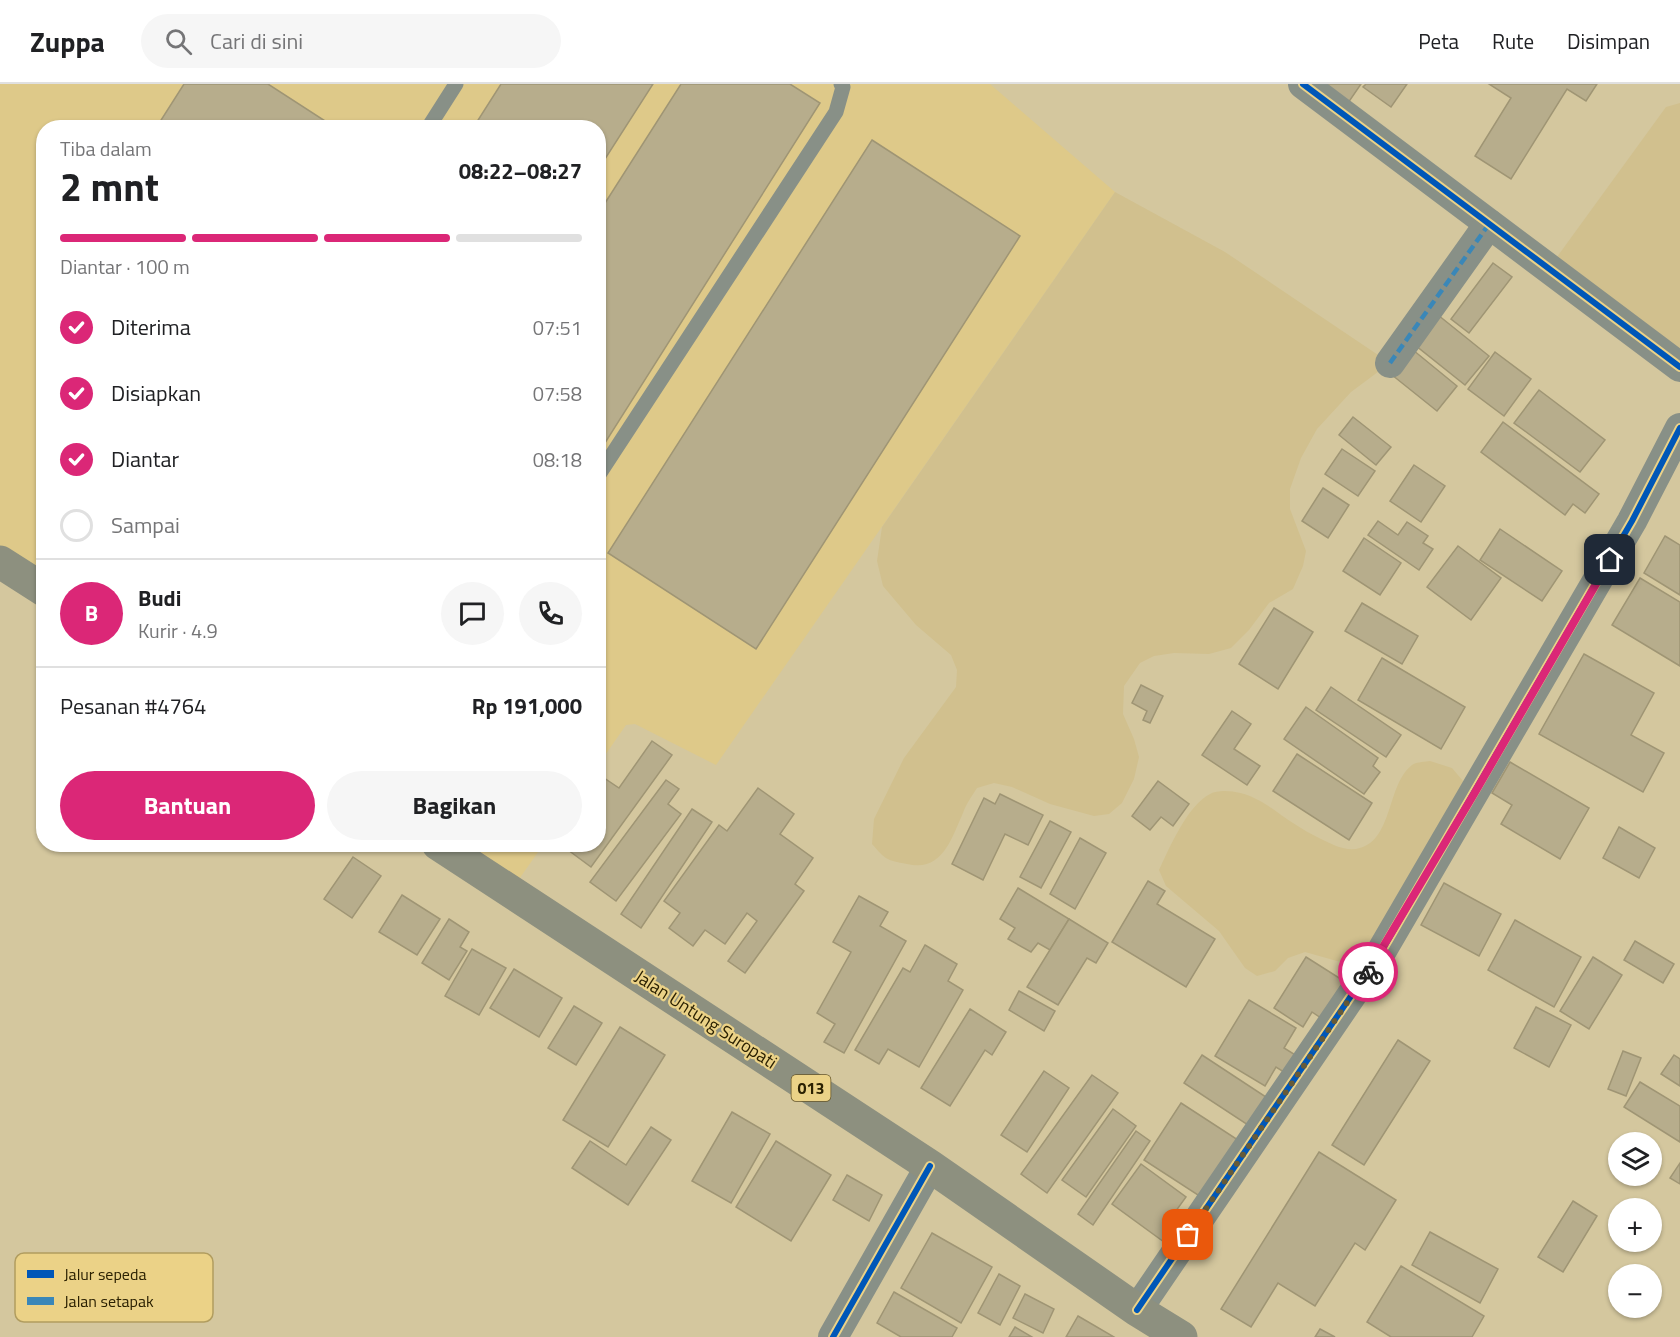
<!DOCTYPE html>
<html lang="id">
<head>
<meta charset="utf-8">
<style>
	:root { --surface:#fff; --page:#f6f6f6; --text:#202124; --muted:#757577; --line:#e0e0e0; --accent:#db2777 }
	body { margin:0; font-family:"Titillium Web",sans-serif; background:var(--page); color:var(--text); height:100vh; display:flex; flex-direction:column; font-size:22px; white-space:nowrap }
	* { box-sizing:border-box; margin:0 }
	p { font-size:20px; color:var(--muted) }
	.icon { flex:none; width:33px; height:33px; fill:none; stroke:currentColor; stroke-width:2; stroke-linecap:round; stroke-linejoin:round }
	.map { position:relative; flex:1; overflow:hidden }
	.panel { position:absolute; left:36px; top:36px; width:570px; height:732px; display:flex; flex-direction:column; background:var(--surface); border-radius:24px; box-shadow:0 2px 4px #0004 }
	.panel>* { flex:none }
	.buttons { position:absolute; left:1608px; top:1048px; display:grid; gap:12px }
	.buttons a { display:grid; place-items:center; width:54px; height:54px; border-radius:50%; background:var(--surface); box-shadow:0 2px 4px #0004; font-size:30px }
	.pin { position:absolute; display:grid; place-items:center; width:51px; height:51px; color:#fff; margin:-26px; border-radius:12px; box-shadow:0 3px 9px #0006 }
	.courier { position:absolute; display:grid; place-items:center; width:60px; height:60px; margin:-30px; border:4px solid #db2777; border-radius:50%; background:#fff; color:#222; box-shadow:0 2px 8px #0007 }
	.summary em { font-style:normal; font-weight:700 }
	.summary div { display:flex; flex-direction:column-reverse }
	.summary { display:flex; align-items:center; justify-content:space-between; height:102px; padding:0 24px }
	h1 { font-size:39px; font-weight:700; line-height:45px }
	.bar { display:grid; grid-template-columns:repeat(4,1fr); gap:9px 6px; align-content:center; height:72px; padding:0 24px }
	.bar i { height:8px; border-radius:4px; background:var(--line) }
	.bar .selected { background:var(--accent) }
	.bar p { grid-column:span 4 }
	.line { display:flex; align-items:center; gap:15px; padding:0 24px; border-top:2px solid var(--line) }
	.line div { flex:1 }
	.round { display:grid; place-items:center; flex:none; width:63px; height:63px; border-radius:32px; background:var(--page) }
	ol { padding:0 24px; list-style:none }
	li { display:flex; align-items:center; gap:18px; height:66px }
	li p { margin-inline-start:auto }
	li .icon { padding:6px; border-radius:50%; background:var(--accent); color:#fff; stroke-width:4 }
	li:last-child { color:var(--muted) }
	li i { width:33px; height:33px; border:3px solid var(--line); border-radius:50% }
	.button { display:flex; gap:12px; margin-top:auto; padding:12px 24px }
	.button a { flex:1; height:69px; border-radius:36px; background:var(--accent); color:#fff; font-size:24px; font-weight:700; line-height:69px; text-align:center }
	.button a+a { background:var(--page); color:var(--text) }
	header { display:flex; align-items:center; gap:36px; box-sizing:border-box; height:84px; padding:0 30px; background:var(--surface); border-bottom:2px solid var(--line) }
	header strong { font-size:28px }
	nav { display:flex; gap:33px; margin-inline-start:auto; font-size:21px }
	.search { width:420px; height:54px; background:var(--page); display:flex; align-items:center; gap:15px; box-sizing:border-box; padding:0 21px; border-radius:33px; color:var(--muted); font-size:22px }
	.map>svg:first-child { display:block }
</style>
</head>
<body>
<header>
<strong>Zuppa</strong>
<div class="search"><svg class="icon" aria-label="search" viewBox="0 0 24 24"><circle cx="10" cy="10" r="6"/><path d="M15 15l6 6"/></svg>Cari di sini</div>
<nav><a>Peta</a><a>Rute</a><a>Disimpan</a></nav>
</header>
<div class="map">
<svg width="1680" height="1253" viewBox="0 0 1680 1253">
	<rect width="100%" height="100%" fill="#d4c79e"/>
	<g fill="#dec989">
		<path d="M0,0H990L1115,108L716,681L635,640L626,641L599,680L598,44H44L43,506L0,478Z"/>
		<path d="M438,761H543L510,808Z"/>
	</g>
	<g fill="#d1c08e">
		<path d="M1680,19V284L1549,184L1666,23Z"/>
		<path d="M1115,108L1225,168L1390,279L1351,308L1317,345L1301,374L1290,405V425L1306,467L1303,482L1293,505L1269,519L1249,546L1231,564L1209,570L1174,569L1154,572L1140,579L1124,602L1123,630L1134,655L1139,673L1134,695L1122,719L1109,730L1094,732L1050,720L1012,703L994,699L977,704C972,712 966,720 963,729C951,755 943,788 907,780C886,776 886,776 872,760L874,735L904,674L956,603L957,586L951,571L916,541L883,502L877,477L882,443Z"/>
		<path d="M1430,677L1452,684L1474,710L1369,886L1305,868L1288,874L1275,887L1257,892L1245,884L1219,847L1166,802L1159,786C1170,763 1187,722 1210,710C1221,704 1243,708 1254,714C1268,720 1280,731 1293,739C1302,745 1311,750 1321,755C1333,761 1347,768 1360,764C1393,755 1387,700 1412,681C1416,678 1424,678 1430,677Z"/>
	</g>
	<g fill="#b7ad8c" stroke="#9f9574" stroke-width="1.5">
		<path d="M184,0H268L336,44H156Z"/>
		<path d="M501,0H653L598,86V44H473Z"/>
		<path d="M681,0H790L820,19L598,370V130Z"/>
		<path d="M1323,0H1361L1348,19Z"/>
		<path d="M1366,0H1407L1391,23L1363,3Z"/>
		<path d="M1489,0H1597L1586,17L1567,5L1511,95L1475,72L1511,14Z"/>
		<path d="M872,56L1020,152L756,565L608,469Z"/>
		<path d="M1493,179L1512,193L1469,249L1451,235Z"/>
		<path d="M1438,231L1489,272L1465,301L1415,261Z"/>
		<path d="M1413,266L1457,302L1437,327L1392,291Z"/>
		<path d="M1495,268L1531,295L1504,332L1468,305Z"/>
		<path d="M1539,306L1605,356L1580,388L1514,339Z"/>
		<path d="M1353,333L1391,363L1376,381L1339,351Z"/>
		<path d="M1503,338L1599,410L1585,429L1573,420L1565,431L1481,368Z"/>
		<path d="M1342,365L1375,387L1358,412L1325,390Z"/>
		<path d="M1414,381L1445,402L1421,438L1390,417Z"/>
		<path d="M1323,404L1349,421L1328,454L1302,437Z"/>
		<path d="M1378,437L1398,451L1407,438L1428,452L1423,459L1433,465L1419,486L1368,451Z"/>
		<path d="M1500,445L1562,487L1542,517L1480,476Z"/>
		<path d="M1665,452L1680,461V511L1644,489Z"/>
		<path d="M1364,454L1401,479L1380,511L1343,487Z"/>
		<path d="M1458,462L1501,494L1471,536L1427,503Z"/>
		<path d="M1640,494L1680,518V582L1612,541Z"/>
		<path d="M1362,519L1418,552L1402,580L1345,547Z"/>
		<path d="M1274,524L1313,548L1278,605L1239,580Z"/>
		<path d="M1584,570L1654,609L1631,651L1664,669L1643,708L1539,650Z"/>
		<path d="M1382,574L1465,623L1441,665L1358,616Z"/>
		<path d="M1141,601L1163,612L1150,639L1143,636L1147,627L1132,619Z"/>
		<path d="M1331,603L1401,651L1386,673L1316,626Z"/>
		<path d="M1306,623L1378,674L1373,682L1380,688L1364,710L1284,655Z"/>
		<path d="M1232,627L1251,640L1234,665L1260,682L1247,701L1202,671Z"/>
		<path d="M652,657L672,671L591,783L560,760H598V690L619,704Z"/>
		<path d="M1297,670L1372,719L1349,756L1273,707Z"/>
		<path d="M1510,678L1589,724L1560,775L1501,740L1512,721L1492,709Z"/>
		<path d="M666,696L679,705L668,720L681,730L616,817L590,798Z"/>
		<path d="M1158,697L1189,720L1173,742L1161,733L1150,746L1132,732Z"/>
		<path d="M758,704L794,730L780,750L813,774L795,800L804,807L745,889L728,877L757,837L747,829L725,860L705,846L693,862L669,844L680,829L664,817L719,741L727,747Z"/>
		<path d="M1000,710L1043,731L1028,761L1005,750L983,796L952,780L984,714L995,720Z"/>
		<path d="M692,725L712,738L641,844L621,830Z"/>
		<path d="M1050,737L1071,748L1041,804L1020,793Z"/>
		<path d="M1619,743L1655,764L1639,794L1603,774Z"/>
		<path d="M1080,754L1106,769L1075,825L1050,810Z"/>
		<path d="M353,773L381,792L352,834L324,815Z"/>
		<path d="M1148,797L1165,807L1157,820L1215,855L1186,903L1112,858Z"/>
		<path d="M1444,799L1501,830L1479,872L1421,841Z"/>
		<path d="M1018,804L1069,835L1050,866L1038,859L1031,868L1008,855L1015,844L1000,835Z"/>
		<path d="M402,811L440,835L417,871L379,848Z"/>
		<path d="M859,812L888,828L880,842L906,857L844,969L824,958L835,940L817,929L851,868L833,858Z"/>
		<path d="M449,835L469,848L460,863L467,867L449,896L422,879Z"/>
		<path d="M1069,835L1108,859L1096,879L1087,874L1058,921L1027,903Z"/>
		<path d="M1515,836L1581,873L1554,923L1488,886Z"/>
		<path d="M1635,857L1674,880L1663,899L1624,876Z"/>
		<path d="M925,861L957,880L948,897L963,906L919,983L888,965L879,980L855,966L903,884L910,888Z"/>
		<path d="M472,865L506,884L479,931L445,912Z"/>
		<path d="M1306,873L1344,897L1321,934L1312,928L1303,943L1274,924Z"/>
		<path d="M1593,873L1622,891L1589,945L1560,927Z"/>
		<path d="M514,885L562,914L539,953L490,924Z"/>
		<path d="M1019,907L1055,927L1044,947L1009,926Z"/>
		<path d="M1249,916L1296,944L1284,964L1297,972L1287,990L1276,983L1265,1002L1215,972Z"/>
		<path d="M574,922L602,939L576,981L548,964Z"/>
		<path d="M1536,923L1571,941L1549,983L1514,964Z"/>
		<path d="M970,925L1006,948L992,971L985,966L950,1022L921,1004Z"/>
		<path d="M620,943L665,971L608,1063L563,1036Z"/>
		<path d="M1398,956L1430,977L1364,1081L1332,1061Z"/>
		<path d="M1623,967L1641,974L1626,1012L1608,1005Z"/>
		<path d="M1202,971L1269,1015L1251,1043L1184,999Z"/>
		<path d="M1674,971L1680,975V1002L1661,990Z"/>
		<path d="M1044,987L1069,1004L1027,1068L1001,1051Z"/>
		<path d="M1092,991L1118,1009L1047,1109L1021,1090Z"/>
		<path d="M1640,998L1680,1022V1058L1624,1023Z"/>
		<path d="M1181,1019L1238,1056L1201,1113L1144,1076Z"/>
		<path d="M1113,1025L1136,1042L1086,1113L1062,1096Z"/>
		<path d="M732,1028L770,1050L731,1119L692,1097Z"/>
		<path d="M651,1043L671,1056L628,1121L572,1084L590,1057L626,1081Z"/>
		<path d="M1136,1047L1150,1057L1093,1141L1078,1130Z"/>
		<path d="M776,1057L831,1091L791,1157L736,1123Z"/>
		<path d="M1319,1068L1396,1116L1365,1166L1355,1159L1315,1222L1278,1199L1251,1243L1221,1225Z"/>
		<path d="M1680,1079V1100L1670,1094Z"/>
		<path d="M1141,1080L1186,1113L1170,1135L1177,1140L1164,1158L1112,1120Z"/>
		<path d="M847,1091L882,1111L869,1137L833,1116Z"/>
		<path d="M1573,1117L1597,1132L1563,1188L1538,1173Z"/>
		<path d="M1430,1148L1498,1185L1480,1219L1412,1181Z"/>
		<path d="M932,1149L992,1183L961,1239L901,1204Z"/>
		<path d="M1401,1182L1484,1232L1472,1253H1391L1367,1238Z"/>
		<path d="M999,1190L1020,1202L1000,1241L978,1229Z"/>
		<path d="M894,1208L957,1244L952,1253H901L877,1239Z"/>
		<path d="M1025,1210L1054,1225L1043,1249L1013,1234Z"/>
		<path d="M1078,1232L1114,1253H1066Z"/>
		<path d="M1015,1243L1032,1253H1009Z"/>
		<path d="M1320,1245L1335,1253H1315Z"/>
	</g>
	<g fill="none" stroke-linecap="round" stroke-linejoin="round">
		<g stroke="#889087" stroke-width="15">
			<path d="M428,44L456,0"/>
			<path d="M598,392L836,28L843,3L841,0"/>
		</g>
		<g stroke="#889087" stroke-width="30">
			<path d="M1303,0L1680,283"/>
			<path d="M1390,279L1489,140"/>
			<path d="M1137,1226L1381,868L1632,437L1680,344"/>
			<path d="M833,1253L930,1082"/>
		</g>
		<g stroke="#8d907f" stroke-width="33">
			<path d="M0,478L44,506"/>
			<path d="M438,760L930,1082L1137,1226L1181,1253"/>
		</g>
		<path stroke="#3a87b8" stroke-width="4.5" stroke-dasharray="9 4.5" stroke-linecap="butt" d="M1390,279L1489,140"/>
		<defs>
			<g id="cycleway">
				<path d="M1303,0L1680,283"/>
				<path d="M1137,1226L1381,868L1632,437L1680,344"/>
				<path d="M833,1253L930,1082"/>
			</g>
		</defs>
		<use href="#cycleway" stroke="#ebd287" stroke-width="10"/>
		<use href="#cycleway" stroke="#0057b8" stroke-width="6"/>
	</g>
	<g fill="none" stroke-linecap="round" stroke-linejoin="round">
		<path stroke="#665b39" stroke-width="6" stroke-dasharray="0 10.8" d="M1188,1151L1368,888"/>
		<path stroke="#db2777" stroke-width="8" d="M1368,888L1474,710L1610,476"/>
	</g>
	<g text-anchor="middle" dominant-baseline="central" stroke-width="4.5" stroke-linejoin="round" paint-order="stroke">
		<rect fill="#ebd287" stroke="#65562a" stroke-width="1.5" x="791.5" y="991" width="39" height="26" rx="4.5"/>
		<g font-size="16" font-weight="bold" fill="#2b2102">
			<text x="811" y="1004">013</text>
		</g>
		<g font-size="18" fill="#2b2102" stroke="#ebd287">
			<text transform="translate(706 935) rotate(33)">Jalan Untung Suropati</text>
		</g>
	</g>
	<rect x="15" y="1169" width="198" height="69" rx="9" fill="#ebd287" stroke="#b19d5f" stroke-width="1.5"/>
	<rect x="27" y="1186" width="27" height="8" fill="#0057b8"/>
	<rect x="27" y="1213" width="27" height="8" fill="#3a87b8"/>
	<g font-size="16" fill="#2b2102">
		<text x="64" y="1196">Jalur sepeda</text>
		<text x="64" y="1223">Jalan setapak</text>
	</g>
</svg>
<div class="buttons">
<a><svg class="icon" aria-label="layers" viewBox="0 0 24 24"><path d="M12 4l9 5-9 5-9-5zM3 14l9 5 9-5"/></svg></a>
<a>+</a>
<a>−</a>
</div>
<div class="pin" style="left:1188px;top:1151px;background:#ea580c"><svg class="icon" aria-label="bag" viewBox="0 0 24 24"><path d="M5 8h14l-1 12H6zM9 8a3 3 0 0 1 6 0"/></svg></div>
<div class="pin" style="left:1610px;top:476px;background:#1f2937"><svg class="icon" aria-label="home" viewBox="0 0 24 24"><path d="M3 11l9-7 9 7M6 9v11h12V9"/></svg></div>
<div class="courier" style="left:1368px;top:888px"><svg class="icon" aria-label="bike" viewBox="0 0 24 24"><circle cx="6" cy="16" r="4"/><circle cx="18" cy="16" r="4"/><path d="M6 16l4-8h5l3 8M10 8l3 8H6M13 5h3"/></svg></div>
<section class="panel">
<div class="summary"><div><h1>2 mnt</h1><p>Tiba dalam</p></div><em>08:22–08:27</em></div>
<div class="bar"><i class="selected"></i><i class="selected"></i><i class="selected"></i><i></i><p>Diantar · 100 m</p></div>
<ol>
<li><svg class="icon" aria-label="check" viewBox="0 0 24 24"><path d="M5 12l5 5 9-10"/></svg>Diterima<p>07:51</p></li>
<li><svg class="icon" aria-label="check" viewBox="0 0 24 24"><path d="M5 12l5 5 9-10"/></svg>Disiapkan<p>07:58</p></li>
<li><svg class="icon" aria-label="check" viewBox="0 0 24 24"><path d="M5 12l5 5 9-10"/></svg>Diantar<p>08:18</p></li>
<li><i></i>Sampai</li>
</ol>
<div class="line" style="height:108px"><b class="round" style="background:var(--accent);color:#fff">B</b><div><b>Budi</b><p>Kurir · 4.9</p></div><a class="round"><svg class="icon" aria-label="chat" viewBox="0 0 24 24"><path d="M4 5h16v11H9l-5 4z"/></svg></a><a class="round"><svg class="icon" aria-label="phone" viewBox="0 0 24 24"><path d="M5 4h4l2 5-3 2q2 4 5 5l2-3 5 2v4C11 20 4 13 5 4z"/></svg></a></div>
<div class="line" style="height:78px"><div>Pesanan #4764</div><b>Rp 191,000</b></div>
<div class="button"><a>Bantuan</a><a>Bagikan</a></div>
</section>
</div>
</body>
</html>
